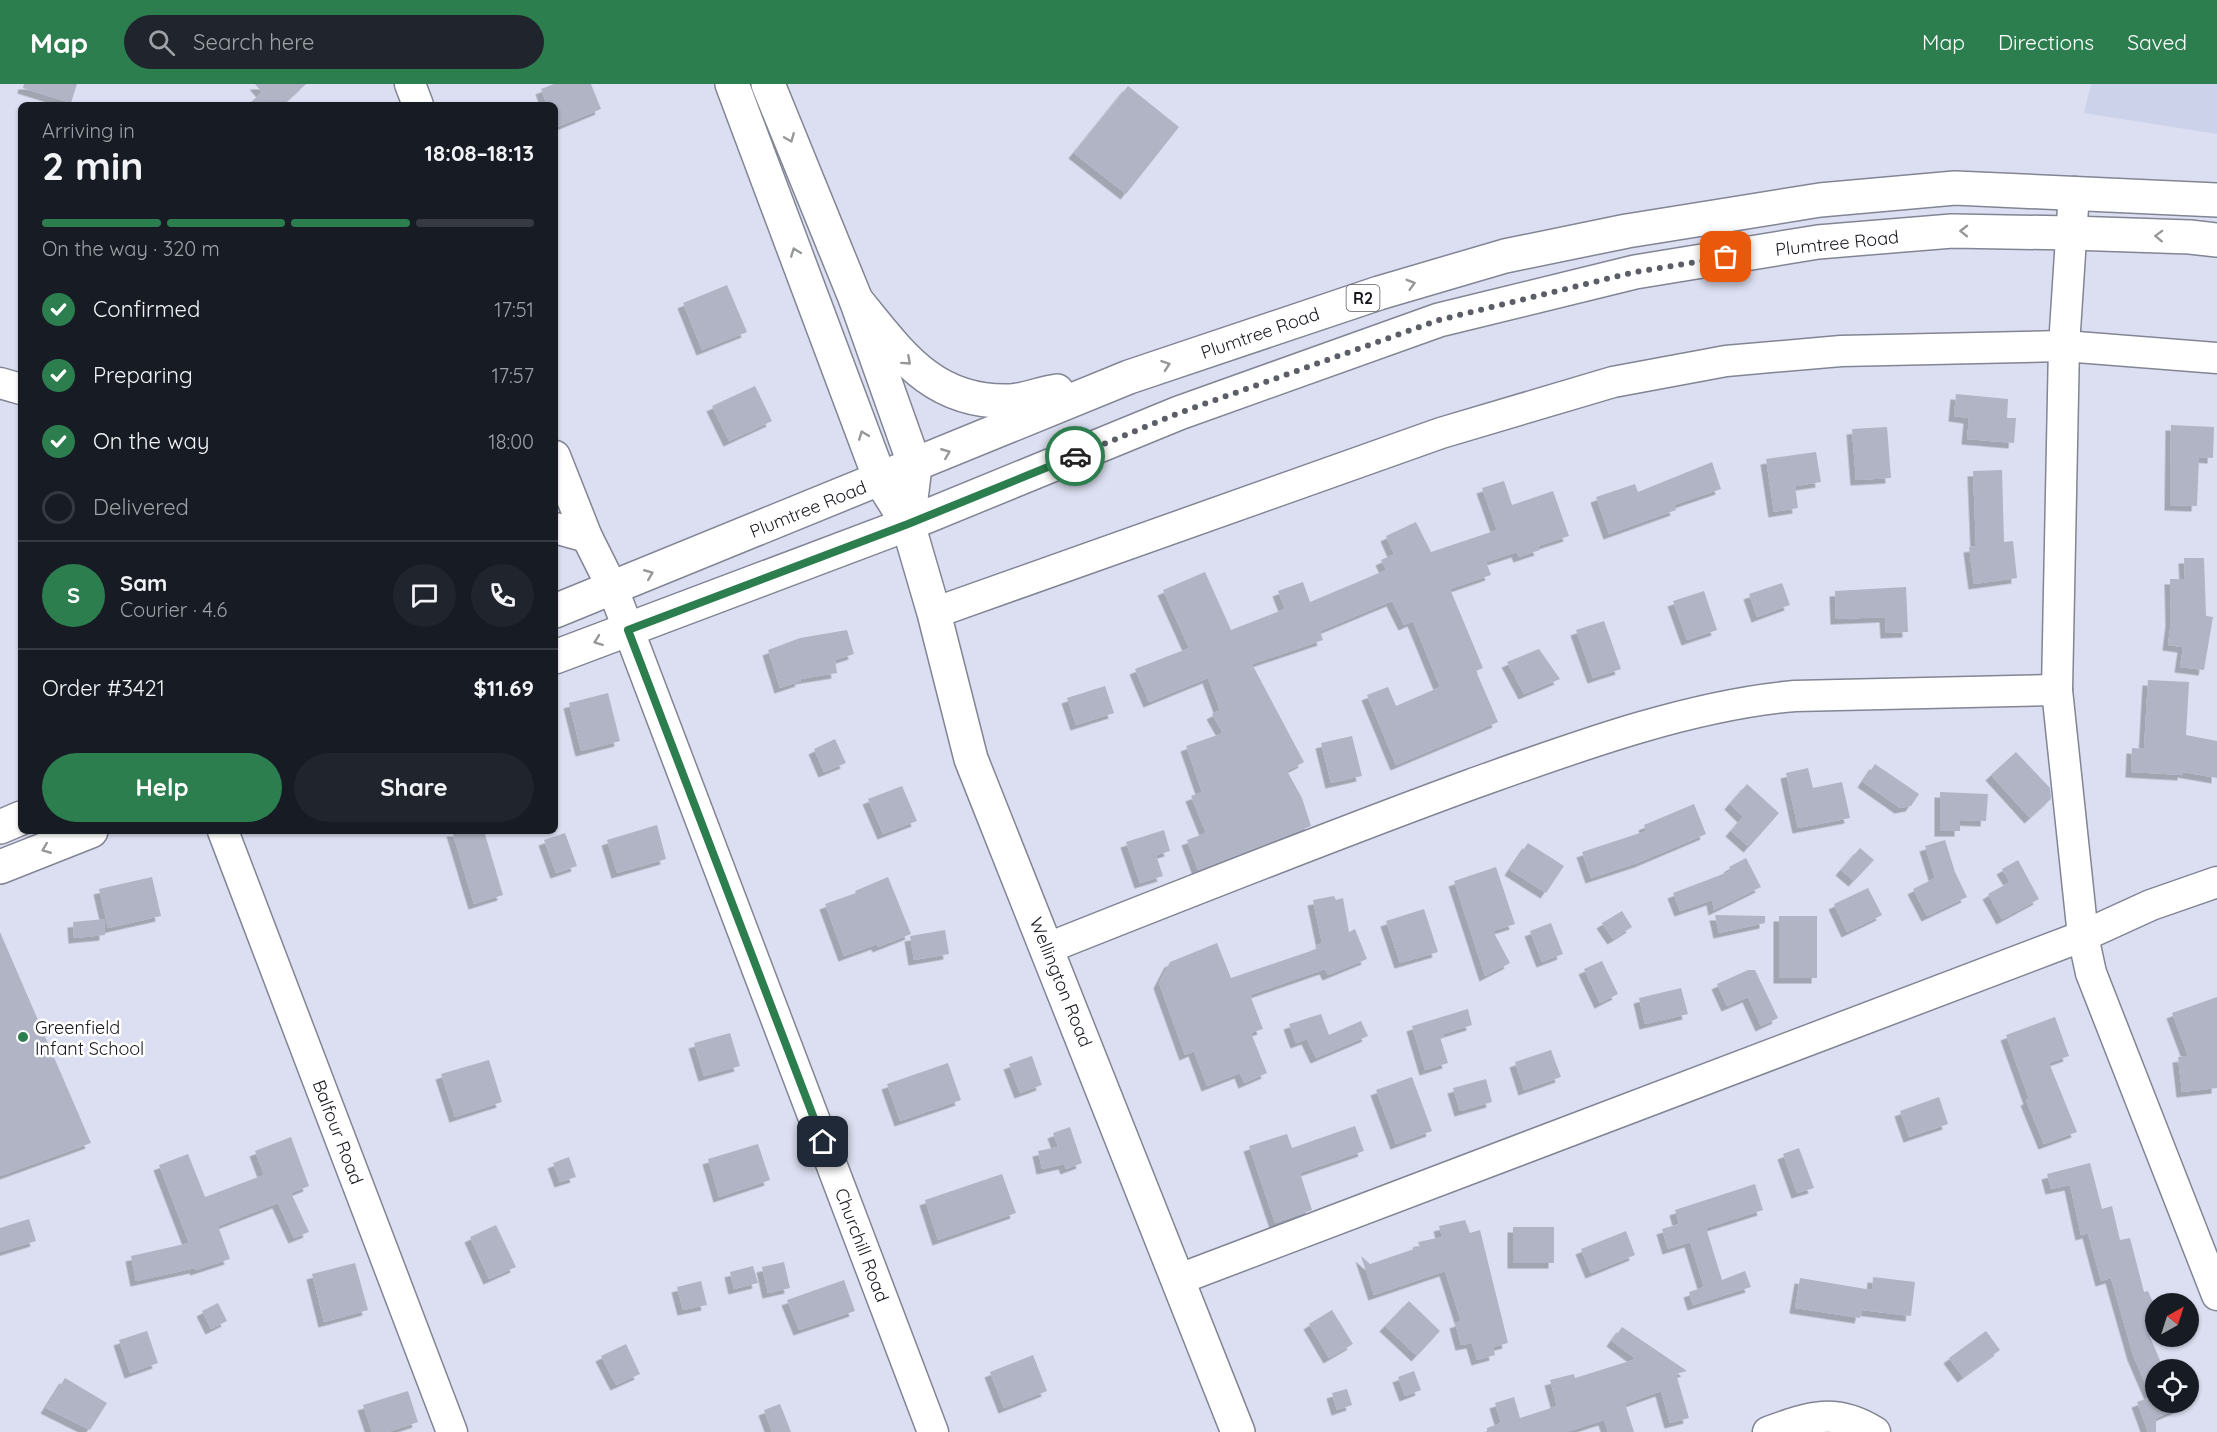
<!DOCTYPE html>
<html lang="en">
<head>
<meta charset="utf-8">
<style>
	:root { --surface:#171b24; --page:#20242c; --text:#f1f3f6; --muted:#9ea1a6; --line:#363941; --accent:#2d7e4e }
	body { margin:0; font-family:Quicksand,sans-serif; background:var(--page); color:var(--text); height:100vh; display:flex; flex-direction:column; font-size:22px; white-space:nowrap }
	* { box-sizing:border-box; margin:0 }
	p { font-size:20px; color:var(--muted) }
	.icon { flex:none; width:33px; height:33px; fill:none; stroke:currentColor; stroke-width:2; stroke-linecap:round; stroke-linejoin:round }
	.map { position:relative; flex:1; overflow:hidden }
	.details { position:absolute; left:18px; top:18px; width:540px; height:732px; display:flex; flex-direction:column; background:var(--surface); border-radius:9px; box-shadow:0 2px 4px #0004 }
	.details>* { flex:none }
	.needle { width:39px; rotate:39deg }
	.controls { position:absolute; left:2145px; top:1209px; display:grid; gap:12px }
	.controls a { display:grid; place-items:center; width:54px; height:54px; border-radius:50%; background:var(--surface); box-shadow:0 2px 4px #0004; font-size:30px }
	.pin { position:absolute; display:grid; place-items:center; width:51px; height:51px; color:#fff; margin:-26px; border-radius:12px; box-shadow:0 3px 9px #0006 }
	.courier { position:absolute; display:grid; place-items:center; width:60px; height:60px; margin:-30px; border:4px solid #2d7e4e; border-radius:50%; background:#fff; color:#222; box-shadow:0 2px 8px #0007 }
	.headline em { font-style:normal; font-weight:700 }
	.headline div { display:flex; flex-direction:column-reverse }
	.headline { display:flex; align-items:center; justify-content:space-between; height:102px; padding:0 24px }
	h1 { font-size:39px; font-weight:700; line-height:45px }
	.bar { display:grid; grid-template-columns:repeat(4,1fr); gap:9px 6px; align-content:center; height:72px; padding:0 24px }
	.bar i { height:8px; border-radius:4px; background:var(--line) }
	.bar .on { background:var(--accent) }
	.bar p { grid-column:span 4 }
	.line { display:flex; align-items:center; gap:15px; padding:0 24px; border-top:2px solid var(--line) }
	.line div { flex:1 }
	.round { display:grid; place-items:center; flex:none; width:63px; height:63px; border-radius:32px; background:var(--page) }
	ol { padding:0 24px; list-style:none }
	li { display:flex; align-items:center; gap:18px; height:66px }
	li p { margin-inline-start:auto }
	li .icon { padding:6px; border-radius:50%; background:var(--accent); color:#fff; stroke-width:4 }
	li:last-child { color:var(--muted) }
	li i { width:33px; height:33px; border:3px solid var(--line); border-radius:50% }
	.button { display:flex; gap:12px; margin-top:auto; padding:12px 24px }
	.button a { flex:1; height:69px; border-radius:36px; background:var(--accent); color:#fff; font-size:24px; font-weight:700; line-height:69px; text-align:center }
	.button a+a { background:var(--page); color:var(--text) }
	header { display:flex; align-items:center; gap:36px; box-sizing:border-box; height:84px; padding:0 30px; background:var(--accent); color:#fff }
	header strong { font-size:28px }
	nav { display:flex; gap:33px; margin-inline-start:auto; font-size:21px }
	.search { width:420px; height:54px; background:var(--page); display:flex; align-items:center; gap:15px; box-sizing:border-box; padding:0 21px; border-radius:33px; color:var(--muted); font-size:22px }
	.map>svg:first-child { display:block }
</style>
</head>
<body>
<header>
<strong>Map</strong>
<div class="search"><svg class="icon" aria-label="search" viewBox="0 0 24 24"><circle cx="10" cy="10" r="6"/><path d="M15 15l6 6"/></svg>Search here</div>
<nav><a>Map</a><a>Directions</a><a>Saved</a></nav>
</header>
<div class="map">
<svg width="2217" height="1348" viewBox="0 0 2217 1348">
	<defs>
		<filter id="shadow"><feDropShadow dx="-5.5" dy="5.5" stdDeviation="0" flood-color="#0004"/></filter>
	</defs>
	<rect width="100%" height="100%" fill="#dcdff1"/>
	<path fill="#ccd2ea" d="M2091,0H2217V50L2084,29Z"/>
	<g fill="#b0b4c4" filter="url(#shadow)">
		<path d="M24,0H77L71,19L23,4Z"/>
		<path d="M255,0H306L283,21H248L262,8Z"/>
		<path d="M554,0H591L601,25L555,44V21H547L541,5Z"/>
		<path d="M1128,2L1179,43L1126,110L1074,69Z"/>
		<path d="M727,201L747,248L702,266L683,219Z"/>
		<path d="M755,302L772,337L729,357L712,322Z"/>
		<path d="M1956,310L2008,315L2007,334H2016L2014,359L1967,355L1969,334L1954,332Z"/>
		<path d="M2171,341L2214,343L2213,374L2199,373L2197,422L2170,421Z"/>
		<path d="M1887,343L1891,394L1856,396L1852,345Z"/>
		<path d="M1816,368L1821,398L1795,402L1798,424L1774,428L1766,375Z"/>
		<path d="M1712,378L1721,405L1674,421L1676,426L1609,450L1596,413L1635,400L1638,408Z"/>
		<path d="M2002,386L2004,458L2013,457L2017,494L1974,500L1969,463L1976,462L1973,387Z"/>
		<path d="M1504,397L1512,421L1553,407L1569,452L1538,462L1540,466L1519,473L1517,468L1486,478L1491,491L1450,505L1483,584L1476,587L1498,638L1396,681L1367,611L1388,603L1396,622L1440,603L1413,537L1404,541L1392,517L1320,547L1323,556L1252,580L1304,678L1287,687L1302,714L1311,742L1198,786L1187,756L1206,749L1191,712L1202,708L1186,662L1223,649L1212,630L1220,626L1208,594L1149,618L1135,585L1189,564L1163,506L1205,488L1231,546L1285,525L1278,507L1303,498L1310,518L1386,486L1381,476L1394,470L1386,452L1416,438L1431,468L1497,446L1482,404Z"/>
		<path d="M2184,474H2204L2206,532L2213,533L2204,586L2180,583L2183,563L2168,561L2171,537L2170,495H2185Z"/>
		<path d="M1782,499L1790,521L1757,533L1749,510Z"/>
		<path d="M1906,503L1908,548L1886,549L1885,533L1836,535L1835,507Z"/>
		<path d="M1704,507L1717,546L1687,556L1673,517Z"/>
		<path d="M1604,537L1621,585L1593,594L1576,546Z"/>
		<path d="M847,546L854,570L835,576L837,589L800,595L801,597L780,604L768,566L800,554Z"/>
		<path d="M1539,565L1560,595L1524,610L1507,578Z"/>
		<path d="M2148,596L2189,598L2186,651L2217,657V694L2183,688V691L2131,688L2132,664L2144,665Z"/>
		<path d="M1105,602L1114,629L1076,641L1067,614Z"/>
		<path d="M608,609L620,657L581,667L569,619Z"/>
		<path d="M1352,652L1362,692L1331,699L1321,659Z"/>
		<path d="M835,655L846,679L824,688L814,665Z"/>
		<path d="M2016,668L2050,704L2051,715L2030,734L1991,691Z"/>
		<path d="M1875,680L1919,710L1911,722L1900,724L1863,698Z"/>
		<path d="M1808,684L1813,704L1842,698L1850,734L1798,744L1786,689Z"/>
		<path d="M1747,700L1779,729L1749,763L1731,747L1743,733L1730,720Z"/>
		<path d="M902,702L917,737L883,750L868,715Z"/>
		<path d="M1940,708L1988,710L1986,737L1960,736V747H1940Z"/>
		<path d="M1694,720L1706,750L1640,778L1591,794L1582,768L1646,747L1644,741Z"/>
		<path d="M657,741L666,775L617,789L607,756Z"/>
		<path d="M1164,746L1170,767L1156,771L1163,792L1140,799L1126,758Z"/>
		<path d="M452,747H484L503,811L474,820Z"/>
		<path d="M565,749L577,782L556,789L544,756Z"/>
		<path d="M1945,756L1955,788L1967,813L1927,832L1913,805L1935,794L1925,762Z"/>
		<path d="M1528,759L1564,782L1546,809L1510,786Z"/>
		<path d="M1860,764L1874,776L1854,797L1841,786Z"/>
		<path d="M1746,774L1761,803L1714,826L1712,816L1680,827L1673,809L1731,787L1729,783Z"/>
		<path d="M2018,776L2039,815L2002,835L1988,810L2010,798L2002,785Z"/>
		<path d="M1496,783L1515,840L1493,847L1510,879L1485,892L1454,797Z"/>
		<path d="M152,793L161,832L108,844L99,805Z"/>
		<path d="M888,793L911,850L878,863L877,860L844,872L825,820L856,809L855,807Z"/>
		<path d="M1868,804L1882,831L1847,848L1834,820Z"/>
		<path d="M1334,812L1336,816L1343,814L1349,848L1355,845L1367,875L1328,891L1325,885L1250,911L1263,945L1251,949L1267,989L1244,999L1240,989L1207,1002L1194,967L1185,971L1159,899L1170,878L1217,859L1231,894L1317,865L1315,862L1322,859L1313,816Z"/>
		<path d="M1424,825L1438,868L1400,879L1386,837Z"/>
		<path d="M1622,827L1632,843L1613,855L1602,839Z"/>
		<path d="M1715,831L1765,832V839L1719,849Z"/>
		<rect x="1779" y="832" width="38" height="62"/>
		<path d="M104,835L105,851L74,854L73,838Z"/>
		<path d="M1551,839L1563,870L1542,878L1530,847Z"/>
		<path d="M945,846L949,870L914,876L910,852Z"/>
		<path d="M0,848L91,1059L0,1092Z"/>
		<path d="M1602,877L1618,910L1600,919L1584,885Z"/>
		<path d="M1748,886H1755L1778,934L1761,942L1748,913L1727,922L1717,900Z"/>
		<path d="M1681,904L1688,930L1645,940L1639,914Z"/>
		<path d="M2217,913V1004L2182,1008L2178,973L2188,972L2172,929Z"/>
		<path d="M1468,925L1472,941L1443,950L1444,952L1440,953L1448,979L1425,986L1412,942Z"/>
		<path d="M1321,930L1329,951L1361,937L1368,952L1316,974L1307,955L1296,959L1289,940Z"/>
		<path d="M2055,933L2069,972L2049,979L2077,1048L2044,1060L2026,1016L2029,1015L2006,951Z"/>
		<path d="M730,949L740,982L704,992L694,959Z"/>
		<path d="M1551,966L1561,993L1524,1006L1515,978Z"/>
		<path d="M1032,972L1042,1001L1020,1009L1009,980Z"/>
		<path d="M489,976L502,1018L455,1033L441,990Z"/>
		<path d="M948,979L961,1016L900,1037L887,1000Z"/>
		<path d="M1412,993L1432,1047L1396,1060L1376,1006Z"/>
		<path d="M1486,995L1492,1018L1460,1027L1453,1004Z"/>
		<path d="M1939,1013L1948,1040L1909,1053L1900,1027Z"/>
		<path d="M1355,1042L1364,1067L1300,1089L1312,1126L1275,1139L1249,1062L1287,1050L1292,1064Z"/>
		<path d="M1070,1043L1082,1079L1066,1085L1064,1080L1042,1085L1038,1067L1058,1063L1053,1049Z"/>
		<path d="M291,1053L309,1102L291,1109L309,1148L294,1154L278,1119L218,1142L230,1175L196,1186L195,1184L136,1197L131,1172L189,1159L159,1081L188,1070L205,1113L264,1091L255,1067Z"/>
		<path d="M758,1060L770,1096L719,1113L708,1075Z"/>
		<path d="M1799,1064L1814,1104L1797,1109L1783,1070Z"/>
		<path d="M569,1073L576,1093L560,1098L553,1079Z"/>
		<path d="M2090,1079L2102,1125L2112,1122L2120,1156L2130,1154L2144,1208L2148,1207L2156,1225V1233L2143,1236L2164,1286H2156V1318H2193L2156,1334V1348H2148L2137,1318L2151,1313L2133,1271L2111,1194L2101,1197L2088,1149L2081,1151L2070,1101L2051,1105L2047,1090Z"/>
		<path d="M1002,1090L1016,1129L938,1156L925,1116Z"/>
		<path d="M1755,1100L1763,1126L1706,1144L1722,1196L1745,1187L1751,1203L1693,1221L1689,1208L1704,1203L1690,1158L1668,1165L1662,1145L1679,1140L1675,1126Z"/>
		<path d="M29,1135L36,1157L0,1168V1144Z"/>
		<path d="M1465,1136L1470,1149L1480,1146L1508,1259L1493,1263L1495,1271L1477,1276L1472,1259L1461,1261L1455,1239L1461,1237L1445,1187L1374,1211L1361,1172L1370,1180L1420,1163L1418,1158L1442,1153L1439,1142Z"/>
		<path d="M496,1141L516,1183L489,1195L470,1153Z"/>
		<rect x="1513" y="1143" width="41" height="36"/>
		<path d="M1626,1147L1635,1171L1591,1189L1581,1165Z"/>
		<path d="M784,1178L790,1204L768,1209L762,1183Z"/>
		<path d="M355,1179L368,1226L324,1238L312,1190Z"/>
		<path d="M753,1182L758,1199L734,1205L730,1188Z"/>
		<path d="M1873,1193L1915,1198L1911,1232L1862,1226L1860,1234L1795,1224L1800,1194L1872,1206Z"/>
		<path d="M844,1196L855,1227L799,1246L787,1216Z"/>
		<path d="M701,1197L707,1221L683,1226L677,1203Z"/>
		<path d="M1409,1217L1440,1247L1417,1272L1385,1242Z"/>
		<path d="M218,1219L227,1237L211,1245L202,1227Z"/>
		<path d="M1332,1226L1353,1260L1329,1274L1309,1240Z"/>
		<path d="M1622,1243L1687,1287L1676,1290L1689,1334L1670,1339L1661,1307L1625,1320L1634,1348H1608L1604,1336L1566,1348H1487V1344L1501,1339L1495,1319L1514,1313L1520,1334L1557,1322L1550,1296L1574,1290L1575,1294L1636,1275L1612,1257Z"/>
		<path d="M147,1247L158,1279L130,1289L119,1256Z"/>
		<path d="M1986,1247L2000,1266L1963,1293L1949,1274Z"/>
		<path d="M626,1260L640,1290L616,1301L601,1272Z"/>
		<path d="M1033,1271L1047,1307L1004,1324L990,1288Z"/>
		<path d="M1414,1287L1421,1306L1405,1312L1398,1293Z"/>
		<path d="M65,1294L107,1319L90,1346L46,1324Z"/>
		<path d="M1347,1305L1352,1321L1337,1326L1332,1309Z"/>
		<path d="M408,1307L418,1338L388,1348H372L363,1321Z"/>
		<path d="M780,1320L791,1348H772L764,1326Z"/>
	</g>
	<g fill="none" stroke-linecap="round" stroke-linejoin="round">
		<defs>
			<g id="minor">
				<path d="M410,0L418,21"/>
				<path d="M2074,108L2064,262L2057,606L2083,852L2091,889L2217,1211"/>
				<path d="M0,299L21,305"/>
				<path d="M555,372L587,453L613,505L933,1348"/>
				<path d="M555,444L587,453"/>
				<path d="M934,529L1441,349L1613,298L1726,277L1841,267L2064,262L2217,274"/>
				<path d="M223,747L452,1348"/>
				<path d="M1048,864C1189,808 1330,752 1472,700C1573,664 1689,621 1795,612L2057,606"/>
				<path d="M1177,1196L2083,852L2151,821L2217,798"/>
				<path d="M1768,1348C1809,1333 1835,1323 1875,1348"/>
			</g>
			<g id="major">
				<path d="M732,0L880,395L908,440L934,529L971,675L1238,1348"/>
				<path d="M768,0L856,216L915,382L908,440"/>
			</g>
			<g id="highway">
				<path d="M856,216C900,270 933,320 1011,317C1026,316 1042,309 1057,307"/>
				<path d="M555,527L1129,293L1379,209L1505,172L1627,147L1820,116L1955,104L2217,116"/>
				<path d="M555,573L908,440L1179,329L1439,236L1635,188L1818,158L1952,147L2071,149L2190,153L2217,156"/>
				<path d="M0,743L21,734"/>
				<path d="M0,783L91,747"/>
			</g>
		</defs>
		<use href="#minor" stroke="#818594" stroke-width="33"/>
		<use href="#major" stroke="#818594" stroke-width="36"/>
		<use href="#highway" stroke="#818594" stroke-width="36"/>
		<use href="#minor" stroke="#fff" stroke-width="30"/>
		<use href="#major" stroke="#fff" stroke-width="33"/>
		<use href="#highway" stroke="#fff" stroke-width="33"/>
	</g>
	<defs><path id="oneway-chevron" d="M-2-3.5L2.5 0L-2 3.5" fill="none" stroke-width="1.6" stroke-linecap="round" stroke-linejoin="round" transform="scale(1.5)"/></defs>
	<g stroke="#969799">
		<use href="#oneway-chevron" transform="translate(790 54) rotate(68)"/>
		<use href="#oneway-chevron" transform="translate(1964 147) rotate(-179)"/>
		<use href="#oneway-chevron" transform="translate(2159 152) rotate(-178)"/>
		<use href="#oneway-chevron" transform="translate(795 168) rotate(-111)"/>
		<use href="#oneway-chevron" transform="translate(1411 200) rotate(-16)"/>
		<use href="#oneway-chevron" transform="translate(907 277) rotate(42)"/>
		<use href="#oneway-chevron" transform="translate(1166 281) rotate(-19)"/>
		<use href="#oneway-chevron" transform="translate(863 351) rotate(-111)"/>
		<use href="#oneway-chevron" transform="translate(946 369) rotate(-22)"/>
		<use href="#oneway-chevron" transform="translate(649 490) rotate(-22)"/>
		<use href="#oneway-chevron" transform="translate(598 557) rotate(160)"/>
		<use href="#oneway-chevron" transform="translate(46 765) rotate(158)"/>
	</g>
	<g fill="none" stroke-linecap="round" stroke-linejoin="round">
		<path stroke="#5b5d67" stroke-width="6" stroke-dasharray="0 10.8" d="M1075,372L1179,329L1439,236L1635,188L1726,173"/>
		<path stroke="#2d7e4e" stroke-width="8" d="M823,1058L628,546L908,440L1075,372"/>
	</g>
	<circle fill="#2d7e4e" stroke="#fff" stroke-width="2" cx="23" cy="953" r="6"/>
	<g text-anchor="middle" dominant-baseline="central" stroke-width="5" stroke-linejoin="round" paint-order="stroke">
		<rect fill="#fff" stroke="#5c5d61" stroke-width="1.5" x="1346.5" y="201" width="33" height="26" rx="4.5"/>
		<g font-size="16" font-weight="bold" fill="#16171d">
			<text x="1363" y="214">R2</text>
		</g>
		<g font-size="18" fill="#16171d" stroke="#fff">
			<text transform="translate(1837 159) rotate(-6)">Plumtree Road</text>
			<text transform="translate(1260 249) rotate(-19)">Plumtree Road</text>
			<text transform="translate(808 425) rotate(-22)">Plumtree Road</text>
			<text transform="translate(1061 898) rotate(68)">Wellington Road</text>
			<text transform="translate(338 1048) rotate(69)">Balfour Road</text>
			<text transform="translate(862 1161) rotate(69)">Churchill Road</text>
		</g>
		<g font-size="18" fill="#16171d" stroke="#fff" text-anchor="start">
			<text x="35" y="943">Greenfield<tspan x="35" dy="21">Infant School</tspan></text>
		</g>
	</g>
</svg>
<div class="controls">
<a><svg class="needle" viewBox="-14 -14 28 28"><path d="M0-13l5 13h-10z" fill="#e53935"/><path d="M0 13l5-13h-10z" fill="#9ea1a6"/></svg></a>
<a><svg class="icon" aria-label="locate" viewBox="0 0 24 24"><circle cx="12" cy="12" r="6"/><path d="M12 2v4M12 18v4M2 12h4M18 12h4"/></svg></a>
</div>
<div class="pin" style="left:1726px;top:173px;background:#ea580c"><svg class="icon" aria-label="bag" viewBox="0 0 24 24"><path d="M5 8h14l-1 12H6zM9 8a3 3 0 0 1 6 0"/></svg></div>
<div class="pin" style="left:823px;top:1058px;background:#1f2937"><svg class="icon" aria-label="home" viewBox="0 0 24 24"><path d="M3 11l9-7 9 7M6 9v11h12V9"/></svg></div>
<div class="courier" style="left:1075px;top:372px"><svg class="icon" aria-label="car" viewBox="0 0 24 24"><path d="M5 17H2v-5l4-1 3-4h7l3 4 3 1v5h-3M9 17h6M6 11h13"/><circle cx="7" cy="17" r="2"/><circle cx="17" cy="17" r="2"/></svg></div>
<section class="details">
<div class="headline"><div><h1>2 min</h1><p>Arriving in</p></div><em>18:08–18:13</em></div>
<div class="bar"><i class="on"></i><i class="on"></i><i class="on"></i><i></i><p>On the way · 320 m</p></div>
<ol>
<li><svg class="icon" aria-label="check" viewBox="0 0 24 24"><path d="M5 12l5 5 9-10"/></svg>Confirmed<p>17:51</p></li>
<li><svg class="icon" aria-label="check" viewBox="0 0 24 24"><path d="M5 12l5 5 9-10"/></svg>Preparing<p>17:57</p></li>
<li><svg class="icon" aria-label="check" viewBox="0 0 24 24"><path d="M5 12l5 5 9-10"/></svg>On the way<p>18:00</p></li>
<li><i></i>Delivered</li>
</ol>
<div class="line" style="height:108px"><b class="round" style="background:var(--accent);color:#fff">S</b><div><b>Sam</b><p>Courier · 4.6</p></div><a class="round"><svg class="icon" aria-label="chat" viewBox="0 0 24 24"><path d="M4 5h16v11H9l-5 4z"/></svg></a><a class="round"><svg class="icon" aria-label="phone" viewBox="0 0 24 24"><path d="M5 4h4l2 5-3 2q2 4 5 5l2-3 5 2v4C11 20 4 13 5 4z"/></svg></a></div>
<div class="line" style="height:78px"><div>Order #3421</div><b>$11.69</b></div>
<div class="button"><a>Help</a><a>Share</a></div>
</section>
</div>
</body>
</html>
